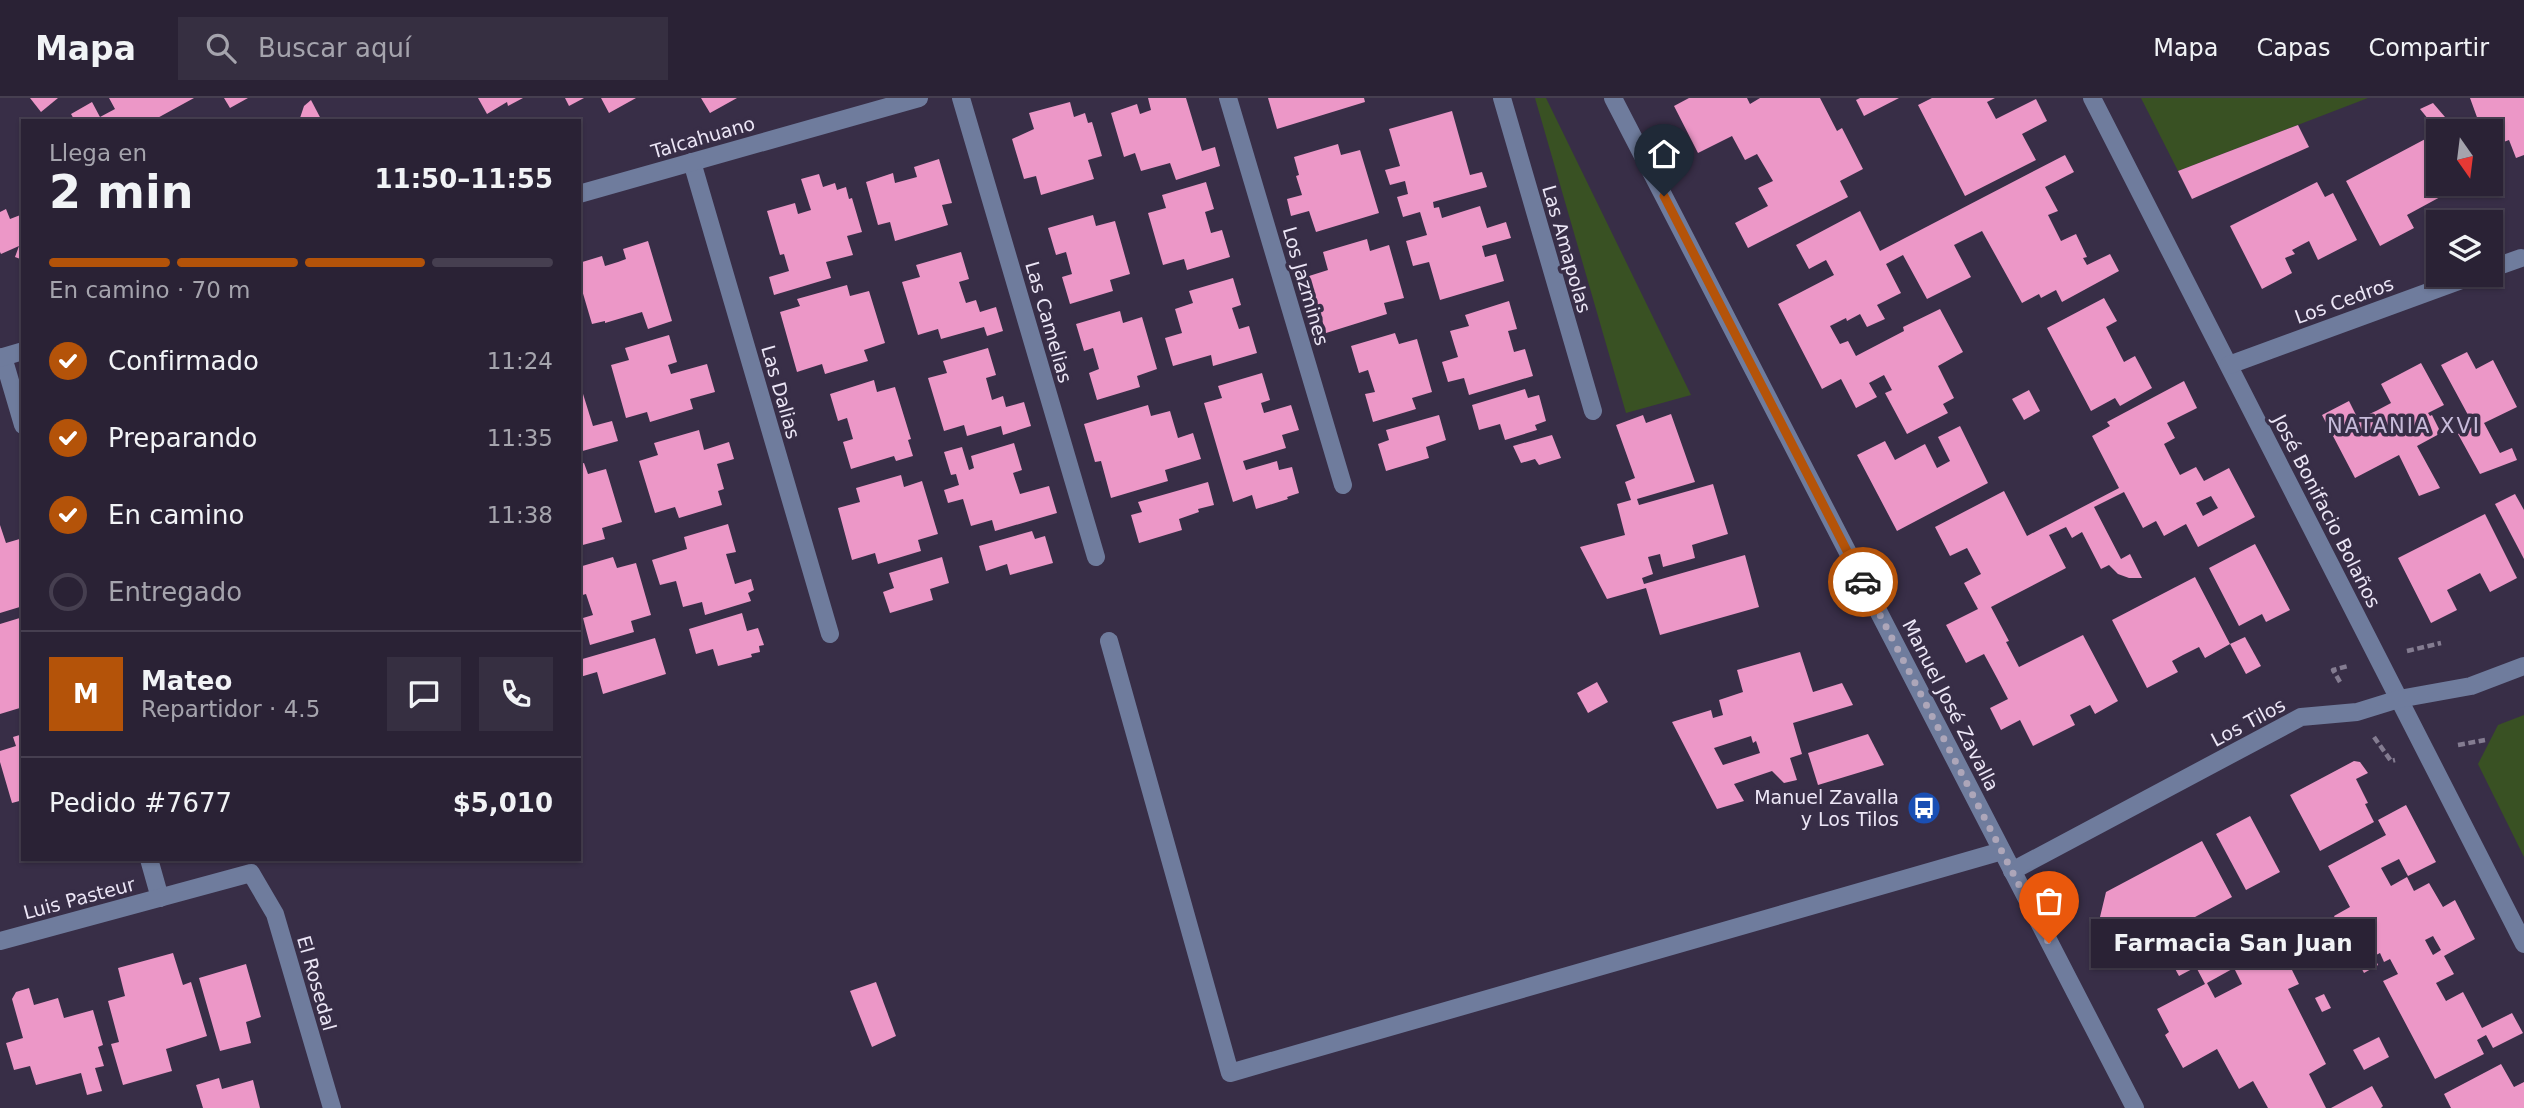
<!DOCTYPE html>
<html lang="es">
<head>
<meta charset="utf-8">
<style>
	:root { --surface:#2a2235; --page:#362f41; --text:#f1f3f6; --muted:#a5a4ad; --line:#463f50; --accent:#b45309 }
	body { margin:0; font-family:"DejaVu Sans",sans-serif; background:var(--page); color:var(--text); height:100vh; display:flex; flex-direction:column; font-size:26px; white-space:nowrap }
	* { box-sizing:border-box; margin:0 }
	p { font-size:23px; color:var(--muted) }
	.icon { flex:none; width:38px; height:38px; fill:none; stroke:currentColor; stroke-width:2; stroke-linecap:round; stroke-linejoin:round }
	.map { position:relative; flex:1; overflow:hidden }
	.drawer { position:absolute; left:21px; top:21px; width:560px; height:742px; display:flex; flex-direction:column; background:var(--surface); border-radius:0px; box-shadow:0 2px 5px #0004,0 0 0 2px var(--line) }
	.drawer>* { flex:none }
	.needle { width:46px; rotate:166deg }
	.fabs { position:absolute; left:2426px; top:21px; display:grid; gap:14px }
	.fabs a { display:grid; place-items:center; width:77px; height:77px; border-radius:0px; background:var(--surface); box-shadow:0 2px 5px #0004,0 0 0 2px var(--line); font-size:35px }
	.pin { position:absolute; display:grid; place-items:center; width:60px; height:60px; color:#fff; margin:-72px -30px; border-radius:50% 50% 50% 0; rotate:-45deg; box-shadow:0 0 7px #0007 }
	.pin .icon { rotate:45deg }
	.courier { position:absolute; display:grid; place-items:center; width:70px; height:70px; margin:-35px; border:5px solid #b45309; border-radius:50%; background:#fff; color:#222; box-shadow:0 2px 9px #0007 }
	.bubble { position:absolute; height:49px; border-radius:0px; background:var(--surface); box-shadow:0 2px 5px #0004,0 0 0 2px var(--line); font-size:23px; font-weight:600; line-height:49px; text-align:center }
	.overview em { font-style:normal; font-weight:600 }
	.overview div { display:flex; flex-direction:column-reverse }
	.overview { display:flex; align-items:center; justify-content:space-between; height:119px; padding:0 28px }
	h1 { font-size:46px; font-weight:600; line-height:52px }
	.bar { display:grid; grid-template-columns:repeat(4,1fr); gap:10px 7px; align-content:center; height:84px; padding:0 28px }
	.bar i { height:9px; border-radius:5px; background:var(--line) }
	.bar .current { background:var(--accent) }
	.bar p { grid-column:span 4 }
	.line { display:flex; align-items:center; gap:18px; padding:0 28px; border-top:2px solid var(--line) }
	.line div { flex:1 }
	.round { display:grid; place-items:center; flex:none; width:74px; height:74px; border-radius:0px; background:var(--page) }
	ol { padding:0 28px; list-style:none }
	li { display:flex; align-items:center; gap:21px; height:77px }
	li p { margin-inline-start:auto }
	li .icon { padding:7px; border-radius:50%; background:var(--accent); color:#fff; stroke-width:4 }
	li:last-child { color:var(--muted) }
	li i { width:38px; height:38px; border:4px solid var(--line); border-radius:50% }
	header { display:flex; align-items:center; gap:42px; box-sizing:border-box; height:98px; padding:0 35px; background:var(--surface); border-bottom:2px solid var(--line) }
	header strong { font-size:33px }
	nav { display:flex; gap:38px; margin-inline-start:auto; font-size:24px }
	.search { width:490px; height:63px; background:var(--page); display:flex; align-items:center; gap:18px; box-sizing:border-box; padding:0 24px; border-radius:0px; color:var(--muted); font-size:26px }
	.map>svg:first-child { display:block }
</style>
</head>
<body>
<header>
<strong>Mapa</strong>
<div class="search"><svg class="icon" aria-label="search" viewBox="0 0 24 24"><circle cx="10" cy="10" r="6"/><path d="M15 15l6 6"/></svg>Buscar aquí</div>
<nav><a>Mapa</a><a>Capas</a><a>Compartir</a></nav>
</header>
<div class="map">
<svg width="2524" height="1010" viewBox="0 0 2524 1010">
	<rect width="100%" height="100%" fill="#382e47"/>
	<g fill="#395123">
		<path d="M1535,0H1546L1691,297L1626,315Z"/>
		<path d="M2141,0H2368L2178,73Z"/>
		<path d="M2524,617V759L2478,666L2498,627Z"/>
	</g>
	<g fill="#ec97c7" fill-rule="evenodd">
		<path d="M30,0H58L41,14Z"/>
		<path d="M109,0H194L152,23H75L71,16L92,4L100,19L115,11Z"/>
		<path d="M224,0H248L230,10Z"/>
		<path d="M478,0H523L508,8L507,4L487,16Z"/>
		<path d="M565,0H584L569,8Z"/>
		<path d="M601,0H636L609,15Z"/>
		<path d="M701,0H737L710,15Z"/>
		<path d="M1148,0H1186L1202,53L1215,49L1220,68L1176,82L1170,65L1141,73L1135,55L1124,59L1111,15L1137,6L1140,16L1151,12Z"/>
		<path d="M1268,0H1364L1365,4L1277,31Z"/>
		<path d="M1689,0H1747L1750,6L1760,0H1820L1837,33L1842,30L1863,71L1840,83L1848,99L1748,150L1735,125L1768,108L1758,90L1773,83L1757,56L1745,62L1732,38L1698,55L1674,8Z"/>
		<path d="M1860,0H1899L1864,18L1856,2Z"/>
		<path d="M1932,0H1995L1987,4L1996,21L2036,1L2047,23L2022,36L2036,62L1965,98L1918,7Z"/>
		<path d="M2470,0H2524V57L2516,60L2509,42L2490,49V33H2482Z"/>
		<path d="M311,2L322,23H299L304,8Z"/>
		<path d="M1070,4L1074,19L1085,15L1088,25L1092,24L1102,58L1088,62L1094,81L1041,97L1036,78L1024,81L1012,41L1034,31L1029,15Z"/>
		<path d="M2433,5L2451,26L2437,32L2420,11Z"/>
		<path d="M1452,13L1470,77L1482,74L1487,89L1433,104L1434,110L1439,109L1442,120L1480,108L1487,130L1506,124L1511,140L1482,148L1485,159L1496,156L1504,183L1440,202L1429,164L1413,168L1406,143L1427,137L1420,114L1403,119L1397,99L1408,96L1405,83L1390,87L1385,72L1400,68L1389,31Z"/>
		<path d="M2298,27L2309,49L2192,101L2178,73Z"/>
		<path d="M2431,38L2438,50V80L2434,82L2442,98L2407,117L2414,130L2380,148L2346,83Z"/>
		<path d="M1338,46L1341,57L1360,52L1379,115L1316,134L1309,113L1291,118L1287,101L1302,97L1296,78L1299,77L1294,59Z"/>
		<path d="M2065,57L2074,74L2045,89L2058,113L2048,117L2061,143L2076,136L2087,159L2083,160L2087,167L2110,156L2119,173L2062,204L2056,192L2041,200L2039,196L2022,205L1982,133L1954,147L1971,179L1927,201L1903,157L1886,166L1901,195L1877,207L1885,221L1867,229L1860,216L1847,223L1846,220L1830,228L1840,246L1848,243L1856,258L1904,233L1903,229L1940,211L1963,254L1938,268L1954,300L1943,306L1948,315L1907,336L1885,295L1892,292L1884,277L1869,285L1877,299L1856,310L1841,281L1822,291L1778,206L1834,177L1826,162L1809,171L1796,147L1860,113L1880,153Z"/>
		<path d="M939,61L952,105L942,107L948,127L895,143L890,124L878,127L866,84L893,75L895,85L917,79L914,69Z"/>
		<path d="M819,76L823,89L835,85L837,92L846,89L849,101L852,100L862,134L847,138L853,157L826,164L831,180L774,197L769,179L789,173L784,156L780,157L767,113L795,105L798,116L811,112L801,81Z"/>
		<path d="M1206,84L1214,111L1205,114L1211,135L1222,132L1230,159L1187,172L1184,161L1163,167L1148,115L1166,110L1162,97Z"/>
		<path d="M2317,84L2325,99L2333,95L2357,142L2318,162L2309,143L2292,152L2295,156L2285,160L2292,175L2262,191L2230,128Z"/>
		<path d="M6,111L10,121L23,116V162L15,159L19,148L1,156L0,154V114Z"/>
		<path d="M1093,117L1096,128L1115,123L1130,176L1110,182L1113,193L1070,206L1062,179L1072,176L1066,154L1056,157L1048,130Z"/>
		<path d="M1367,141L1370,153L1389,147L1404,200L1384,205L1387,216L1326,235L1309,178L1328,172L1323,154Z"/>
		<path d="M648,143L672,223L648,231L642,214L605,225V223L592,226L579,182V165L602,158L605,168L618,164L626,161L623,151Z"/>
		<path d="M961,154L969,181L959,184L966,205L976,202L980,214L996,209L1003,233L987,238L984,229L941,241L938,231L918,237L902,184L920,179L916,167Z"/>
		<path d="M1233,180L1241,207L1232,210L1239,231L1249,228L1257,255L1213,268L1211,257L1173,268L1165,240L1182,235L1175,211L1193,205L1189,193Z"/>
		<path d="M847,187L850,198L869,193L885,245L864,252L868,263L825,276L822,266L797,274L780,214L800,208L797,201Z"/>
		<path d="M2104,200L2117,223L2106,229L2124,264L2135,258L2152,290L2120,308L2115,300L2091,313L2047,230Z"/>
		<path d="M1509,203L1517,231L1508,233L1514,254L1525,251L1533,278L1469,297L1464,280L1448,284L1442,264L1458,259L1450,233L1469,228L1465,217Z"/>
		<path d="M1120,213L1123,225L1142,219L1157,271L1137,278L1140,289L1097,302L1089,275L1099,271L1093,250L1084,253L1076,226Z"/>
		<path d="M1395,235L1399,246L1417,241L1432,294L1412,300L1416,311L1373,324L1365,296L1375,294L1368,272L1359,275L1351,248Z"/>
		<path d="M669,237L677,264L668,267L671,276L707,266L715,294L690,301L693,311L650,324L647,314L626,320L611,267L629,262L625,250Z"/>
		<path d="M988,250L996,277L986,280L992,302L1003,298L1006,309L1024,304L1031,328L1003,337L1001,328L967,338L964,327L944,333L928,280L947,275L943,263Z"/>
		<path d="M2467,254L2476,271L2493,262L2517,309L2484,325L2500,355L2512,350L2517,362L2480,376L2458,336L2474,328L2441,267Z"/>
		<path d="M2421,265L2444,307L2428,315L2430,318L2432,317L2441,335L2417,348L2440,390L2419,398L2399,357L2355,380L2322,317L2349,303L2358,321L2376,313L2391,305L2381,286Z"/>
		<path d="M1262,275L1270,302L1261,305L1264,315L1291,307L1299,332L1282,337L1286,350L1243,363L1246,372L1277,363L1279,372L1292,369L1299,395L1287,399L1288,401L1256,411L1252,397L1233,404L1204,305L1222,300L1218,288Z"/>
		<path d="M874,282L877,294L895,289L911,341L908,342L913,358L896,363L894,358L851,371L843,344L853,341L847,320L838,323L830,296Z"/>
		<path d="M579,283L593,328L612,323L618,343L579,354Z"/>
		<path d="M2184,283L2197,310L2167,325L2175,340L2164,346L2172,362L2180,377L2196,369L2204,383L2229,370L2255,419L2198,449L2186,426L2164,438L2156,423L2143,430L2124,394L2094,409L2121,461L2130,456L2142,480H2129L2118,476L2109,467L2101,471L2082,434L2072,440L2066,429L2049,437L2066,470L1991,509L2009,543L2006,544L2019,569L2083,537L2118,603L2095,616L2090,607L2070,617L2075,627L2033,648L2020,622L2001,632L1990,610L2008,601L1997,580L1984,556L1966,565L1946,527L1978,511L1964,485L1981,476L1967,450L1950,458L1935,429L2004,393L2027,438L2119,390L2092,338L2110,328L2107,324ZM2211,398L2218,410L2203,418L2196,405Z"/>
		<path d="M1525,291L1528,300L1539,297L1546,323L1535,327L1537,332L1505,342L1500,326L1479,332L1472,307Z"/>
		<path d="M2029,292L2040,313L2024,322L2012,301Z"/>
		<path d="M1148,307L1151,318L1170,313L1178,340L1193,335L1201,361L1165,372L1168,383L1111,400L1101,363L1095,364L1084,326Z"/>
		<path d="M1671,316L1695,384L1637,401L1639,407L1713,386L1728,436L1692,447L1695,460L1663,469L1660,456L1648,459L1653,476L1642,480L1644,486L1745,457L1759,509L1660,537L1646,490L1607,501L1580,449L1625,437L1617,406L1631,402L1625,384L1635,380L1616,327L1643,317L1646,325Z"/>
		<path d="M1439,317L1446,342L1426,349L1429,360L1386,373L1378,346L1389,342L1386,332Z"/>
		<path d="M1960,328L1988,385L1897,433L1857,357L1885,343L1895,362L1925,346L1937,370L1950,363L1938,339Z"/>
		<path d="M699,332L704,352L729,344L734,361L717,366L724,391L718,393L722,407L679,420L675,409L655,415L639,363L658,357L654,345Z"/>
		<path d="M1552,337L1561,360L1539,367L1535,361L1521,365L1513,348Z"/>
		<path d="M1014,345L1022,372L1013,375L1020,396L1049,388L1057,415L995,433L992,422L971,428L963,401L948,405L944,392L959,387L956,376L951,377L944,354L962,349L969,372L974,370L971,358Z"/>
		<path d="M584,365L588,376L606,371L622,424L602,430L605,441L579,448V366Z"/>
		<path d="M901,377L904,389L922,383L938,436L918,442L921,453L878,466L875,455L852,462L838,410L860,404L856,390Z"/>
		<path d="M1208,384L1214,407L1198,411L1199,414L1179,421L1182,432L1139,445L1131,417L1142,414L1138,404Z"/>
		<path d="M2515,396L2524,412V461L2495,406Z"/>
		<path d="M2485,416L2517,480L2490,494L2480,475L2447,492L2457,512L2431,525L2398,460Z"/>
		<path d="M728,426L736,454L726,456L735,486L751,481L754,492L748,495L751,503L705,517L702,504L683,509L676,483L660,487L652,462L687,451L684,439Z"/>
		<path d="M0,427L6,445L23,440V508L0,515Z"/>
		<path d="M1032,433L1035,441L1045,438L1053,465L1010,477L1007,466L986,473L979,448Z"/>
		<path d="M2255,446L2290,512L2266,524L2262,516L2239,528L2209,470Z"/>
		<path d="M613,459L617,470L636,465L651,517L631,523L634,534L590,547L583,520L593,517L586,496L579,498V469Z"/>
		<path d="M942,459L949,485L930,491L933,502L890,515L883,494L894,490L889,475Z"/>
		<path d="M2195,479L2230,546L2205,560L2199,549L2183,557L2172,563L2178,574L2147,590L2112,522Z"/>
		<path d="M742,515L747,533L758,530L764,547L759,548L760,554L751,556L752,559L718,568L713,551L696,556L689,531Z"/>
		<path d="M23,519V609L0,616V526Z"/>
		<path d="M2245,539L2261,568L2246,576L2230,546Z"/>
		<path d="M655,540L666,576L603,596L597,574L580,579L579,562Z"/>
		<path d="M1800,554L1813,594L1842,585L1853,607L1793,625L1802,656L1790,660L1797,682L1784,685L1772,673L1734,686L1744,703L1717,711L1672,624L1711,612L1713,620L1723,617L1719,602L1743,594L1737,572ZM1751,638L1753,645L1756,643L1760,655L1723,667L1714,650Z"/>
		<path d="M1597,584L1608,604L1588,615L1577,595Z"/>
		<path d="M23,636V702L12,705L0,664V653L16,648L13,639Z"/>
		<path d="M1868,636L1884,667L1818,687L1808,655Z"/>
		<path d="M2354,663L2360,664L2368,675L2356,681L2368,705L2365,706L2374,724L2320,753L2290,697Z"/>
		<path d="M2406,707L2436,764L2408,778L2399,761L2381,770L2391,788L2407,779L2414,793L2429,785L2443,809L2455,802L2475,841L2444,858L2454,876L2436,885L2446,903L2463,894L2482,930L2512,915L2523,935L2493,950L2486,937L2477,942L2484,956L2435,981L2383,883L2398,876L2390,861L2384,864L2380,855L2374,858L2378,867L2364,875L2334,818L2350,809L2328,768L2386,737L2378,722ZM2433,838L2441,852L2433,857L2425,842Z"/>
		<path d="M2250,718L2280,774L2246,792L2216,736Z"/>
		<path d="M2202,743L2232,799L2195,819L2203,834L2224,823L2245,865L2284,844L2297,869L2292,872L2299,886L2288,891L2326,966L2309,976L2326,1010H2268L2253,983L2239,991L2217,951L2183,970L2165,937L2169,934L2157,911L2205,886L2196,869L2179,878L2166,854L2172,850L2164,835L2120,859L2100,819L2106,794ZM2234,870L2242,886L2215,900L2207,885Z"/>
		<path d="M2311,829L2316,838L2298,847L2293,839Z"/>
		<path d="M173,855L183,887L191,884L207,938L166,951L172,973L123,987L111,946L119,944L108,903L125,898L118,870Z"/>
		<path d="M246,866L261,919L246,924L251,945L220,953L199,880Z"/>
		<path d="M876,884L896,938L872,949L850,893Z"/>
		<path d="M29,890L34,907L58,900L64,920L93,912L103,947L98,949L104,968L95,970L102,993L87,997L81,975L36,987L30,968L14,972L6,945L23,940L12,901L16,894Z"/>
		<path d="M2324,896L2331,910L2322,914L2315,900Z"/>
		<path d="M2379,939L2389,959L2364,972L2353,952Z"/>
		<path d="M2501,966L2514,989L2524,984V1010H2451L2444,996Z"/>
		<path d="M219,980L222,991L253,982L260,1010H203L196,987Z"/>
		<path d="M2372,988L2383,1008L2381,1010H2331Z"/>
	</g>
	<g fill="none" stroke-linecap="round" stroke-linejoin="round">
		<g stroke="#847c91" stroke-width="4.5" stroke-dasharray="7 3.5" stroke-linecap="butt">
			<path d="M2407,553L2441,545"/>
			<path d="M2340,584L2333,572L2348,568"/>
			<path d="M2374,639L2391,663L2395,662"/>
			<path d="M2458,647L2485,642"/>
		</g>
		<g stroke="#6f7c9d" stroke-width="18">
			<path d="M961,0L1096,459"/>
			<path d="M1228,0L1343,387"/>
			<path d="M1502,0L1593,313"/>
			<path d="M1613,0L2135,1010"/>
			<path d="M2092,0L2524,846"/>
			<path d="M692,64L830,536"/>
			<path d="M579,96L919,0"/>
			<path d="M2490,171L2521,160"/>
			<path d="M3,259L23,327"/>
			<path d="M0,260L23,253"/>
			<path d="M2229,267L2475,177"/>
			<path d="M1109,543L1230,975L2002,753"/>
			<path d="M149,761L160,800"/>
			<path d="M2012,773L2301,619L2357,614L2399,601L2471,588L2524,568"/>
			<path d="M0,843L251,775L275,816L332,1010"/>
		</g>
	</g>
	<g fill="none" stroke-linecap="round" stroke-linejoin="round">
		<path stroke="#ada6b9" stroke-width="7" stroke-dasharray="0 12.6" d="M1863,484L2049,845"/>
		<path stroke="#b45309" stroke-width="9" d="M1664,98L1863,484"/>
	</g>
	<defs>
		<symbol id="bus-disc" viewBox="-11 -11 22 22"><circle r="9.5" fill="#1a4fb4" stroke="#382e47"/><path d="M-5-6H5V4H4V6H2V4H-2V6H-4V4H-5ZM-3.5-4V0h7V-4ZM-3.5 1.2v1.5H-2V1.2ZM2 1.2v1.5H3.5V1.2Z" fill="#fff"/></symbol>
	</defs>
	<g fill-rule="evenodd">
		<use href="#bus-disc" x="1905" y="691" width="38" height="38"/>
	</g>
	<g text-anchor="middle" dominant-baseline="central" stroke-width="7" stroke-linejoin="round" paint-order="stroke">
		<g font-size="19" fill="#ece6f6" stroke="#382e47">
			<text transform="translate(703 39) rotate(-16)">Talcahuano</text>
			<text transform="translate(1567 151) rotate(74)">Las Amapolas</text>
			<text transform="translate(1306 188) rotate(74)">Los Jazmines</text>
			<text transform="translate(2344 202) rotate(-20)">Los Cedros</text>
			<text transform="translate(1049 224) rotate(74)">Las Camelias</text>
			<text transform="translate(781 294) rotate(74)">Las Dalias</text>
			<text transform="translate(2327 413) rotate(63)">José Bonifacio Bolaños</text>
			<text transform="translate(1951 607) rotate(63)">Manuel José Zavalla</text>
			<text transform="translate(2248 624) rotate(-28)">Los Tilos</text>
			<text transform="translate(79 800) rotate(-15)">Luis Pasteur</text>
			<text transform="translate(317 885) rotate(74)">El Rosedal</text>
		</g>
		<g font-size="19" fill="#ece6f6" stroke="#382e47" text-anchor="end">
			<text x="1899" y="699">Manuel Zavalla<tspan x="1899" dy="22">y Los Tilos</tspan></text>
		</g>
		<g font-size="21" letter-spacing="2" fill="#c8bcdb" stroke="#382e47">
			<text x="2404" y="328">NATANIA XVI</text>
		</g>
	</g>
</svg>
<div class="fabs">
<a><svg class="needle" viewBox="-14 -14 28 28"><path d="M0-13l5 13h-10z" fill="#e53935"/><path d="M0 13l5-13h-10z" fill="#a5a4ad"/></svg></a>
<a><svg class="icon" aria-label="layers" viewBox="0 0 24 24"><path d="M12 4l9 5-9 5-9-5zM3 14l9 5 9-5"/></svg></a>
</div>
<div class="pin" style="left:2049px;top:845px;background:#ea580c"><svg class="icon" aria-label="bag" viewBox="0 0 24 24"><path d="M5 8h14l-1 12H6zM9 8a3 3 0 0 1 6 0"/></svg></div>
<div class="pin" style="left:1664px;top:98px;background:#1f2937"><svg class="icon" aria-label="home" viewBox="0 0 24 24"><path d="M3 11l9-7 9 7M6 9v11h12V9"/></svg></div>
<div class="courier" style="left:1863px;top:484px"><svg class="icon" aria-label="car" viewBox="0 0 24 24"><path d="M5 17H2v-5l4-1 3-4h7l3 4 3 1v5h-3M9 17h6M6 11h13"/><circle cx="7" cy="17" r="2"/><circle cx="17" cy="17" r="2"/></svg></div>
<div class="bubble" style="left:2091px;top:821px;width:284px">Farmacia San Juan</div>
<section class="drawer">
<div class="overview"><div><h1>2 min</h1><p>Llega en</p></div><em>11:50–11:55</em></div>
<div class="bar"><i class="current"></i><i class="current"></i><i class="current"></i><i></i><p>En camino · 70 m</p></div>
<ol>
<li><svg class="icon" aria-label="check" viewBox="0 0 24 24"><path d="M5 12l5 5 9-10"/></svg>Confirmado<p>11:24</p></li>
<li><svg class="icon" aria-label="check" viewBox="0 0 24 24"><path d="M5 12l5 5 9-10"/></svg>Preparando<p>11:35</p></li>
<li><svg class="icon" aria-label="check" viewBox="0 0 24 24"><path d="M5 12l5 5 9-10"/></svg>En camino<p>11:38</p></li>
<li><i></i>Entregado</li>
</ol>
<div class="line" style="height:126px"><b class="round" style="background:var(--accent);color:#fff">M</b><div><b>Mateo</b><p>Repartidor · 4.5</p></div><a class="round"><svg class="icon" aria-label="chat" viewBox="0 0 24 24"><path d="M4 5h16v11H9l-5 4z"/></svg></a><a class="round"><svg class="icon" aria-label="phone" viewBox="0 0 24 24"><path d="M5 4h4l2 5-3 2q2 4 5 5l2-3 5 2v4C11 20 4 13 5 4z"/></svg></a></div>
<div class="line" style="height:91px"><div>Pedido #7677</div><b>$5,010</b></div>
</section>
</div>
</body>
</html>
